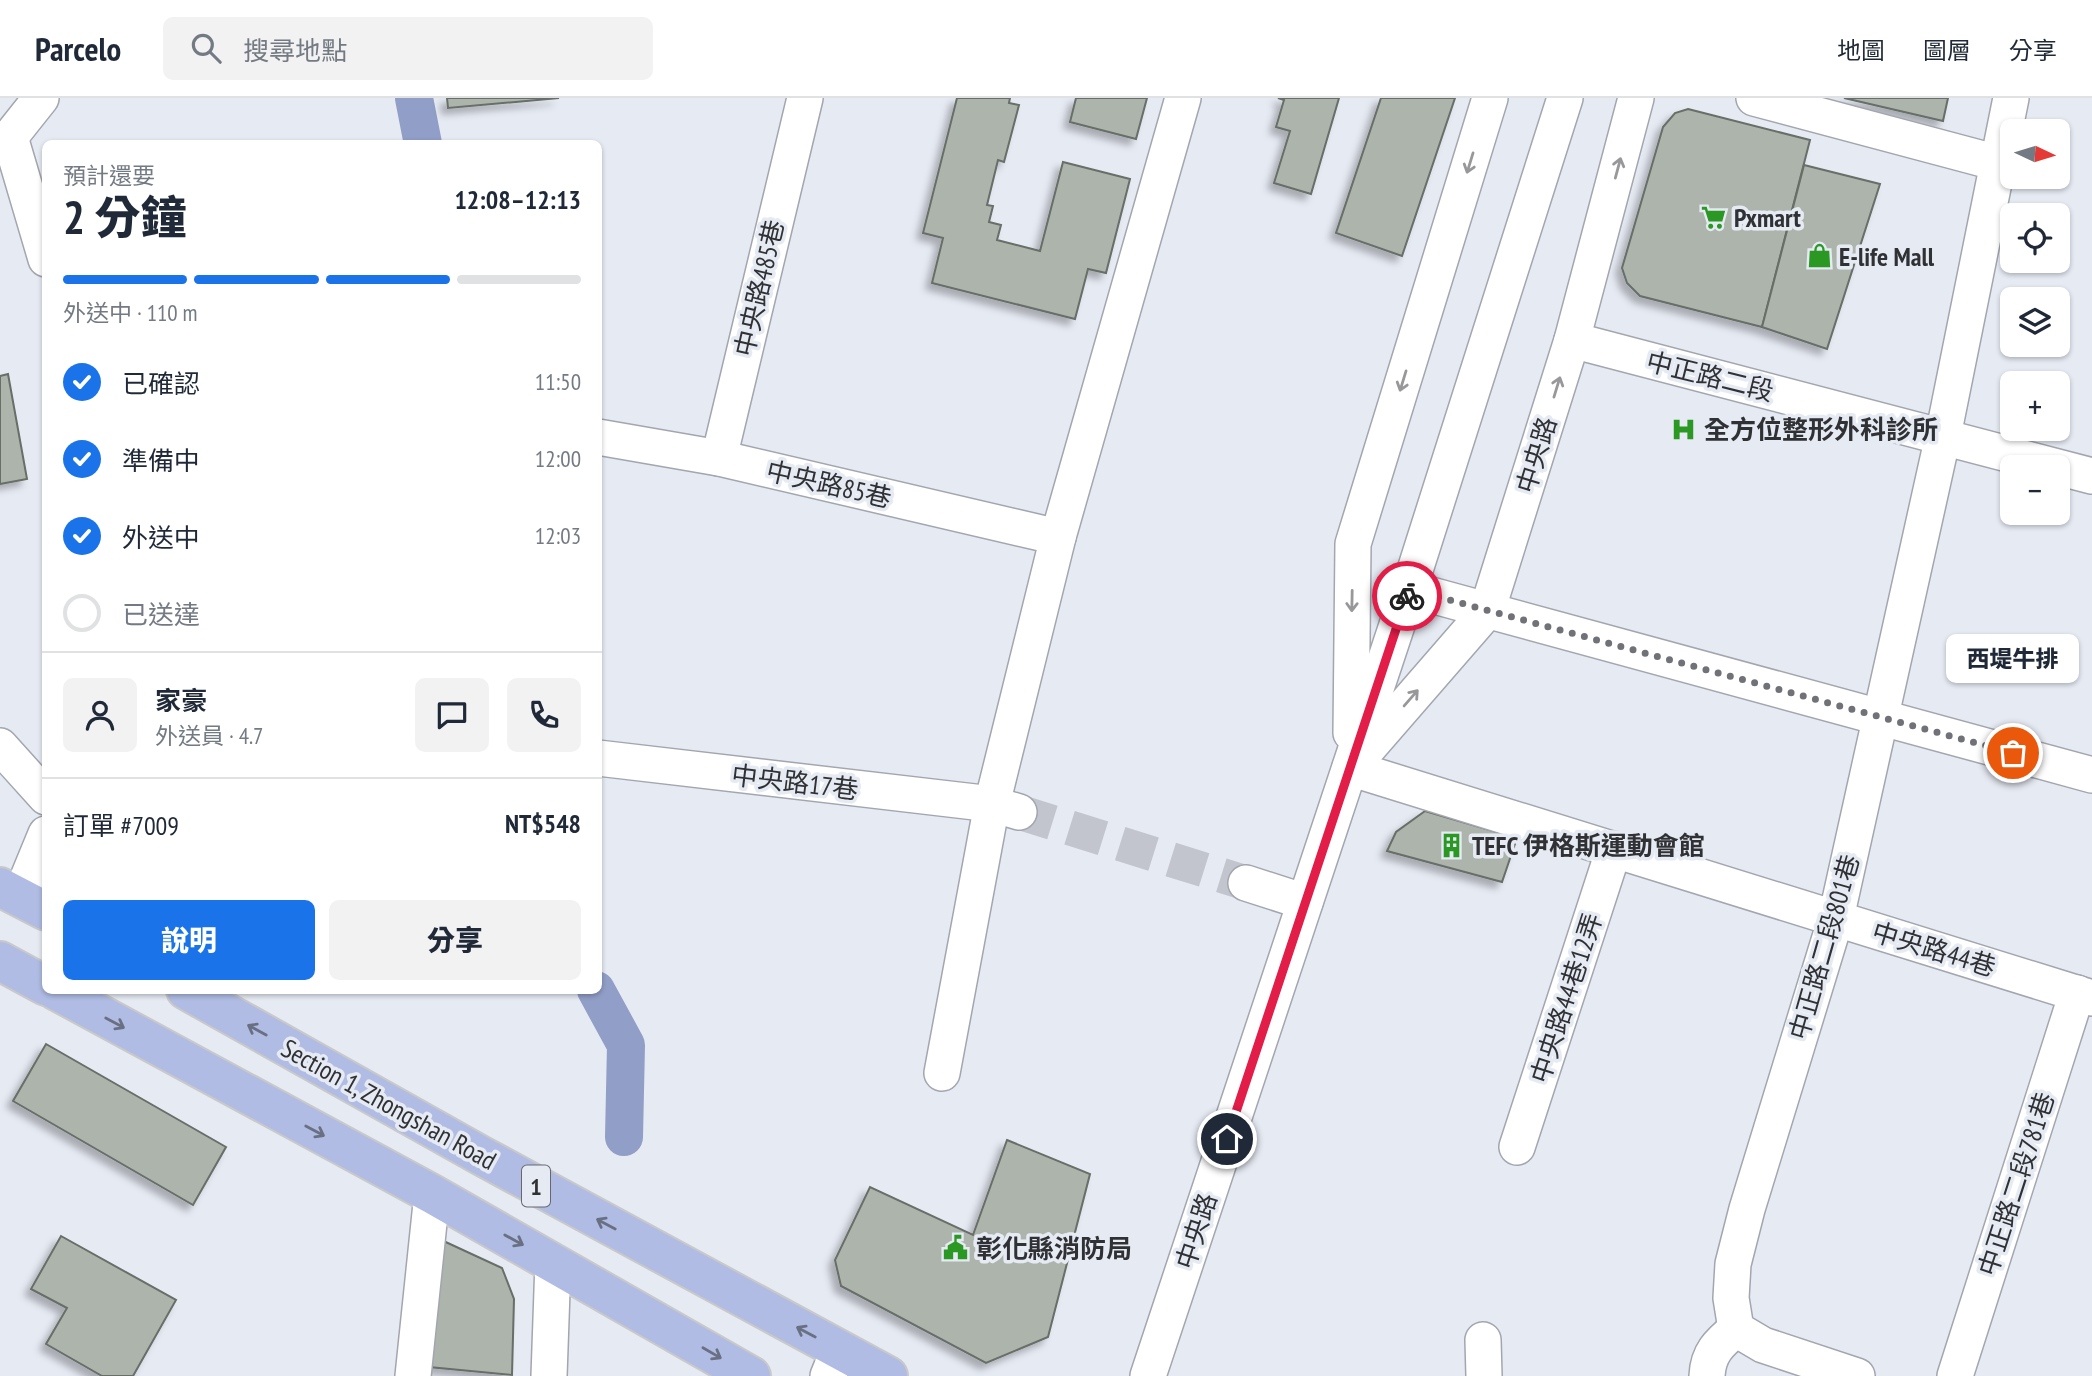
<!DOCTYPE html>
<html lang="zh-TW">
<head>
<meta charset="utf-8">
<style>
	:root { --surface:#fff; --page:#f2f2f3; --text:#1f2937; --muted:#747a83; --line:#e0e1e3; --accent:#1a73e8 }
	body { margin:0; font-family:"PT Sans Narrow","Noto Sans TC",sans-serif; background:var(--page); color:var(--text); height:100vh; display:flex; flex-direction:column; font-size:26px; white-space:nowrap }
	* { box-sizing:border-box; margin:0 }
	p { font-size:23px; color:var(--muted) }
	.icon { flex:none; width:38px; height:38px; fill:none; stroke:currentColor; stroke-width:2; stroke-linecap:round; stroke-linejoin:round }
	.map { position:relative; flex:1; overflow:hidden }
	.details { position:absolute; left:42px; top:42px; width:560px; height:854px; display:flex; flex-direction:column; background:var(--surface); border-radius:10px; box-shadow:0 2px 5px #0004 }
	.details>* { flex:none }
	.needle { width:46px; rotate:94deg }
	.controls { position:absolute; left:2000px; top:21px; display:grid; gap:14px }
	.controls a { display:grid; place-items:center; width:70px; height:70px; border-radius:10px; background:var(--surface); box-shadow:0 2px 5px #0004; font-size:35px }
	.pin { position:absolute; display:grid; place-items:center; width:60px; height:60px; color:#fff; margin:-30px; border:4px solid #fff; border-radius:50%; box-shadow:0 2px 7px #0007 }
	.courier { position:absolute; display:grid; place-items:center; width:70px; height:70px; margin:-35px; border:5px solid #e11d48; border-radius:50%; background:#fff; color:#222; box-shadow:0 2px 9px #0007 }
	.bubble { position:absolute; height:49px; border-radius:10px; background:var(--surface); box-shadow:0 2px 5px #0004; font-size:23px; font-weight:800; line-height:49px; text-align:center }
	.head em { font-style:normal; font-weight:800 }
	.head div { display:flex; flex-direction:column-reverse }
	.head { display:flex; align-items:center; justify-content:space-between; height:119px; padding:0 21px }
	h1 { font-size:46px; font-weight:800; line-height:52px }
	.bar { display:grid; grid-template-columns:repeat(4,1fr); gap:10px 7px; align-content:center; height:84px; padding:0 21px }
	.bar i { height:9px; border-radius:5px; background:var(--line) }
	.bar .selected { background:var(--accent) }
	.bar p { grid-column:span 4 }
	.line { display:flex; align-items:center; gap:18px; padding:0 21px; border-top:2px solid var(--line) }
	.line div { flex:1 }
	.round { display:grid; place-items:center; flex:none; width:74px; height:74px; border-radius:10px; background:var(--page) }
	ol { padding:0 21px; list-style:none }
	li { display:flex; align-items:center; gap:21px; height:77px }
	li p { margin-inline-start:auto }
	li .icon { padding:7px; border-radius:50%; background:var(--accent); color:#fff; stroke-width:4 }
	li:last-child { color:var(--muted) }
	li i { width:38px; height:38px; border:4px solid var(--line); border-radius:50% }
	.action { display:flex; gap:14px; margin-top:auto; padding:14px 21px }
	.action a { flex:1; height:80px; border-radius:10px; background:var(--accent); color:#fff; font-size:28px; font-weight:800; line-height:80px; text-align:center }
	.action a+a { background:var(--page); color:var(--text) }
	header { display:flex; align-items:center; gap:42px; box-sizing:border-box; height:98px; padding:0 35px; background:var(--surface); border-bottom:2px solid var(--line) }
	header strong { font-size:33px }
	nav { display:flex; gap:38px; margin-inline-start:auto; font-size:24px }
	.search { width:490px; height:63px; background:var(--page); display:flex; align-items:center; gap:18px; box-sizing:border-box; padding:0 24px; border-radius:10px; color:var(--muted); font-size:26px }
	.map>svg:first-child { display:block }
</style>
</head>
<body>
<header>
<strong>Parcelo</strong>
<div class="search"><svg class="icon" aria-label="search" viewBox="0 0 24 24"><circle cx="10" cy="10" r="6"/><path d="M15 15l6 6"/></svg>搜尋地點</div>
<nav><a>地圖</a><a>圖層</a><a>分享</a></nav>
</header>
<div class="map">
<svg width="2092" height="1278" viewBox="0 0 2092 1278">
	<defs>
		<filter id="shadow"><feDropShadow dx="-6" dy="6" stdDeviation="3.5" flood-color="#0004"/></filter>
	</defs>
	<rect width="100%" height="100%" fill="#e6eaf3"/>
	<g fill="none" stroke-linecap="round" stroke-linejoin="round">
		<g stroke="#919ec7" stroke-width="38">
			<path d="M414,0L423,46"/>
			<path d="M596,892L626,947L624,1039"/>
		</g>
	</g>
	<g fill="#adb4ac" stroke="#676e67" stroke-width="2" filter="url(#shadow)">
		<path d="M447,0H559L448,10Z"/>
		<path d="M957,0H1010L1009,5L1019,7L1004,64L998,62L987,107L993,108L989,124L1001,127L997,142L1040,153L1063,64L1130,81L1106,175L1088,171L1075,221L932,185L943,140L923,135Z"/>
		<path d="M1076,0H1147L1136,41L1070,24Z"/>
		<path d="M1278,0H1339L1311,96L1274,85L1290,33L1276,29L1284,2Z"/>
		<path d="M1381,0H1455L1402,158L1336,135Z"/>
		<path d="M1844,0H1948L1943,23Z"/>
		<path d="M1688,11L1810,42L1762,229L1640,198L1627,185L1622,170L1663,29L1675,15Z"/>
		<path d="M1804,67L1880,86L1827,251L1762,229Z"/>
		<path d="M8,276L27,381L0,386V278Z"/>
		<path d="M1425,713L1517,740L1502,784L1387,753L1396,734Z"/>
		<path d="M46,946L226,1049L193,1107L13,1003Z"/>
		<path d="M1007,1042L1090,1076L1048,1239L986,1265L841,1188L835,1162L870,1089L973,1137Z"/>
		<path d="M61,1138L176,1202L133,1278H102L46,1246L67,1210L31,1191Z"/>
		<path d="M437,1140L502,1170L514,1201L512,1277L429,1269Z"/>
	</g>
	<g fill="none" stroke-linecap="round" stroke-linejoin="round">
		<path stroke="#c2c5cd" stroke-width="35" stroke-dasharray="35 18" stroke-linecap="butt" d="M1019,714L1246,785"/>
		<defs>
			<g id="minor">
				<path d="M1754,0L1998,65"/>
				<path d="M10,39L46,161"/>
				<path d="M10,39L41,0"/>
				<path d="M1572,242L2092,378"/>
				<path d="M598,339L719,360L1058,439"/>
				<path d="M719,360L805,0"/>
				<path d="M1409,491L2092,677"/>
				<path d="M1351,635L1353,446L1490,0"/>
				<path d="M0,648L46,699"/>
				<path d="M1362,657L1487,513L1572,242L1636,0"/>
				<path d="M598,660L992,706L1019,714"/>
				<path d="M1350,670L2092,900"/>
				<path d="M1246,785L1305,804"/>
				<path d="M20,799L46,736"/>
				<path d="M942,975L992,706L1058,439L1183,0"/>
				<path d="M1517,1049L1614,751"/>
				<path d="M1483,1242L1484,1278"/>
				<path d="M413,1278L432,1096"/>
				<path d="M549,1278L553,1164"/>
				<path d="M828,1278L839,1251"/>
				<path d="M1148,1278L1409,491L1565,0"/>
				<path d="M1707,1278C1708,1255 1719,1245 1736,1231"/>
				<path d="M1857,1278L1763,1247L1736,1231L1731,1200L1733,1166L1747,1111L1836,820L1943,338L2011,0"/>
				<path d="M1955,1278L2077,895"/>
			</g>
			<g id="major">
				<path d="M0,789L46,813"/>
				<path d="M0,863L46,888"/>
				<path d="M55,892L432,1096L751,1278"/>
				<path d="M186,892L480,1057L888,1278"/>
			</g>
		</defs>
		<use href="#minor" stroke="#a3a6af" stroke-width="38"/>
		<use href="#major" stroke="#c9c9ca" stroke-width="42"/>
		<use href="#minor" stroke="#fff" stroke-width="35"/>
		<use href="#major" stroke="#b0bce3" stroke-width="38"/>
	</g>
	<defs><path id="oneway-shaft" d="M-6 0H5M1.5-3L5.5 0L1.5 3" fill="none" stroke-width="1.6" stroke-linecap="round" stroke-linejoin="round" transform="scale(1.75)"/></defs>
	<g stroke="#98989a">
		<use href="#oneway-shaft" transform="translate(1470 65) rotate(107)"/>
		<use href="#oneway-shaft" transform="translate(1618 70) rotate(-75)"/>
		<use href="#oneway-shaft" transform="translate(1403 283) rotate(107)"/>
		<use href="#oneway-shaft" transform="translate(1557 289) rotate(-73)"/>
		<use href="#oneway-shaft" transform="translate(1352 503) rotate(91)"/>
		<use href="#oneway-shaft" transform="translate(1411 600) rotate(-49)"/>
	</g>
	<g stroke="#6a7083">
		<use href="#oneway-shaft" transform="translate(115 925) rotate(28)"/>
		<use href="#oneway-shaft" transform="translate(257 932) rotate(-151)"/>
		<use href="#oneway-shaft" transform="translate(315 1033) rotate(28)"/>
		<use href="#oneway-shaft" transform="translate(606 1126) rotate(-152)"/>
		<use href="#oneway-shaft" transform="translate(514 1142) rotate(29)"/>
		<use href="#oneway-shaft" transform="translate(806 1234) rotate(-152)"/>
		<use href="#oneway-shaft" transform="translate(712 1255) rotate(30)"/>
	</g>
	<g fill="none" stroke-linecap="round" stroke-linejoin="round">
		<path stroke="#707278" stroke-width="7" stroke-dasharray="0 12.6" d="M1407,498L1409,491L2013,655"/>
		<path stroke="#e11d48" stroke-width="9" d="M1227,1041L1407,498"/>
	</g>
	<defs>
		<symbol id="supermarket-bare" viewBox="-9 -9 18 18"><path d="M-6-5.5h2.5l.6 2H6L4.5 2H-2.5L-4.4-4H-6ZM-1.5 3.2a1.3 1.3 0 1 0 .1 0ZM3 3.2a1.3 1.3 0 1 0 .1 0Z" fill="#2b9824" stroke="#e6eaf3" stroke-width="2.5" paint-order="stroke"/></symbol>
		<symbol id="shop-bare" viewBox="-9 -9 18 18"><path d="M-5-2.5h2.3a2.7 3.5 0 0 1 5.4 0H5L5.5 6h-11ZM-1.5-2.5h3a1.5 2.3 0 0 0-3 0Z" fill="#2b9824" stroke="#e6eaf3" stroke-width="2.5" paint-order="stroke"/></symbol>
		<symbol id="hospital-bare" viewBox="-9 -9 18 18"><path d="M-5-5h3v3.5h4V-5h3V5h-3V1.5h-4V5h-3Z" fill="#2b9824" stroke="#e6eaf3" stroke-width="2.5" paint-order="stroke"/></symbol>
		<symbol id="building-bare" viewBox="-9 -9 18 18"><path d="M-4-6H4V6H1V3H-1V6H-4ZM-2.5-4.3h1.7v1.8h-1.7ZM.8-4.3h1.7v1.8H.8ZM-2.5-1h1.7V.8h-1.7ZM.8-1h1.7V.8H.8Z" fill="#2b9824" stroke="#e6eaf3" stroke-width="2.5" paint-order="stroke"/></symbol>
		<symbol id="civic-bare" viewBox="-9 -9 18 18"><path d="M-.6-6.5H3V-4.5H.6V-3L4-1V1h2V6H-6V1h2V-1L-.6-3ZM-1.2 2.5V6h2.4V2.5Z" fill="#2b9824" stroke="#e6eaf3" stroke-width="2.5" paint-order="stroke"/></symbol>
	</defs>
	<g fill-rule="evenodd">
		<use href="#supermarket-bare" x="1696" y="102" width="35" height="35"/>
		<use href="#shop-bare" x="1802" y="140" width="35" height="35"/>
		<use href="#hospital-bare" x="1666" y="314" width="35" height="35"/>
		<use href="#building-bare" x="1434" y="730" width="35" height="35"/>
		<use href="#civic-bare" x="938" y="1132" width="35" height="35"/>
	</g>
	<g text-anchor="middle" dominant-baseline="central" stroke-width="7" stroke-linejoin="round" paint-order="stroke">
		<rect fill="#e6eaf3" stroke="#67686e" stroke-width="2" x="522" y="1067.5" width="28" height="41" rx="5"/>
		<g font-size="24" font-weight="bold" fill="#303135">
			<text x="536" y="1088">1</text>
		</g>
		<g font-size="26" font-weight="bold" fill="#303135" stroke="#e6eaf3" text-anchor="start">
			<text x="1734" y="119">Pxmart</text>
			<text x="1839" y="158">E-life Mall</text>
			<text x="1704" y="331">全方位整形外科診所</text>
			<text x="1472" y="747">TEFC 伊格斯運動會館</text>
			<text x="976" y="1150">彰化縣消防局</text>
		</g>
		<g font-size="26" fill="#303135" stroke="#e6eaf3">
			<text transform="translate(759 190) rotate(-77)">中央路485巷</text>
			<text transform="translate(1710 278) rotate(14)">中正路二段</text>
			<text transform="translate(1536 357) rotate(-73)">中央路</text>
			<text transform="translate(829 386) rotate(13)">中央路85巷</text>
			<text transform="translate(795 684) rotate(7)">中央路17巷</text>
			<text transform="translate(1824 849) rotate(-74)">中正路二段801巷</text>
			<text transform="translate(1934 851) rotate(17)">中央路44巷</text>
			<text transform="translate(1566 900) rotate(-72)">中央路44巷12弄</text>
			<text transform="translate(389 1006) rotate(29)">Section 1, Zhongshan Road</text>
			<text transform="translate(2016 1086) rotate(-72)">中正路二段781巷</text>
			<text transform="translate(1196 1133) rotate(-72)">中央路</text>
		</g>
	</g>
</svg>
<div class="controls">
<a><svg class="needle" viewBox="-14 -14 28 28"><path d="M0-13l5 13h-10z" fill="#e53935"/><path d="M0 13l5-13h-10z" fill="#747a83"/></svg></a>
<a><svg class="icon" aria-label="locate" viewBox="0 0 24 24"><circle cx="12" cy="12" r="6"/><path d="M12 2v4M12 18v4M2 12h4M18 12h4"/></svg></a>
<a><svg class="icon" aria-label="layers" viewBox="0 0 24 24"><path d="M12 4l9 5-9 5-9-5zM3 14l9 5 9-5"/></svg></a>
<a>+</a>
<a>−</a>
</div>
<div class="pin" style="left:2013px;top:655px;background:#ea580c"><svg class="icon" aria-label="bag" viewBox="0 0 24 24"><path d="M5 8h14l-1 12H6zM9 8a3 3 0 0 1 6 0"/></svg></div>
<div class="pin" style="left:1227px;top:1041px;background:#1f2937"><svg class="icon" aria-label="home" viewBox="0 0 24 24"><path d="M3 11l9-7 9 7M6 9v11h12V9"/></svg></div>
<div class="courier" style="left:1407px;top:498px"><svg class="icon" aria-label="bike" viewBox="0 0 24 24"><circle cx="6" cy="16" r="4"/><circle cx="18" cy="16" r="4"/><path d="M6 16l4-8h5l3 8M10 8l3 8H6M13 5h3"/></svg></div>
<div class="bubble" style="left:1946px;top:536px;width:133px">西堤牛排</div>
<section class="details">
<div class="head"><div><h1>2 分鐘</h1><p>預計還要</p></div><em>12:08–12:13</em></div>
<div class="bar"><i class="selected"></i><i class="selected"></i><i class="selected"></i><i></i><p>外送中 · 110 m</p></div>
<ol>
<li><svg class="icon" aria-label="check" viewBox="0 0 24 24"><path d="M5 12l5 5 9-10"/></svg>已確認<p>11:50</p></li>
<li><svg class="icon" aria-label="check" viewBox="0 0 24 24"><path d="M5 12l5 5 9-10"/></svg>準備中<p>12:00</p></li>
<li><svg class="icon" aria-label="check" viewBox="0 0 24 24"><path d="M5 12l5 5 9-10"/></svg>外送中<p>12:03</p></li>
<li><i></i>已送達</li>
</ol>
<div class="line" style="height:126px"><a class="round"><svg class="icon" aria-label="person" viewBox="0 0 24 24"><circle cx="12" cy="8" r="4"/><path d="M4 21q1-7 8-7t8 7"/></svg></a><div><b>家豪</b><p>外送員 · 4.7</p></div><a class="round"><svg class="icon" aria-label="chat" viewBox="0 0 24 24"><path d="M4 5h16v11H9l-5 4z"/></svg></a><a class="round"><svg class="icon" aria-label="phone" viewBox="0 0 24 24"><path d="M5 4h4l2 5-3 2q2 4 5 5l2-3 5 2v4C11 20 4 13 5 4z"/></svg></a></div>
<div class="line" style="height:91px"><div>訂單 #7009</div><b>NT$548</b></div>
<div class="action"><a>說明</a><a>分享</a></div>
</section>
</div>
</body>
</html>
